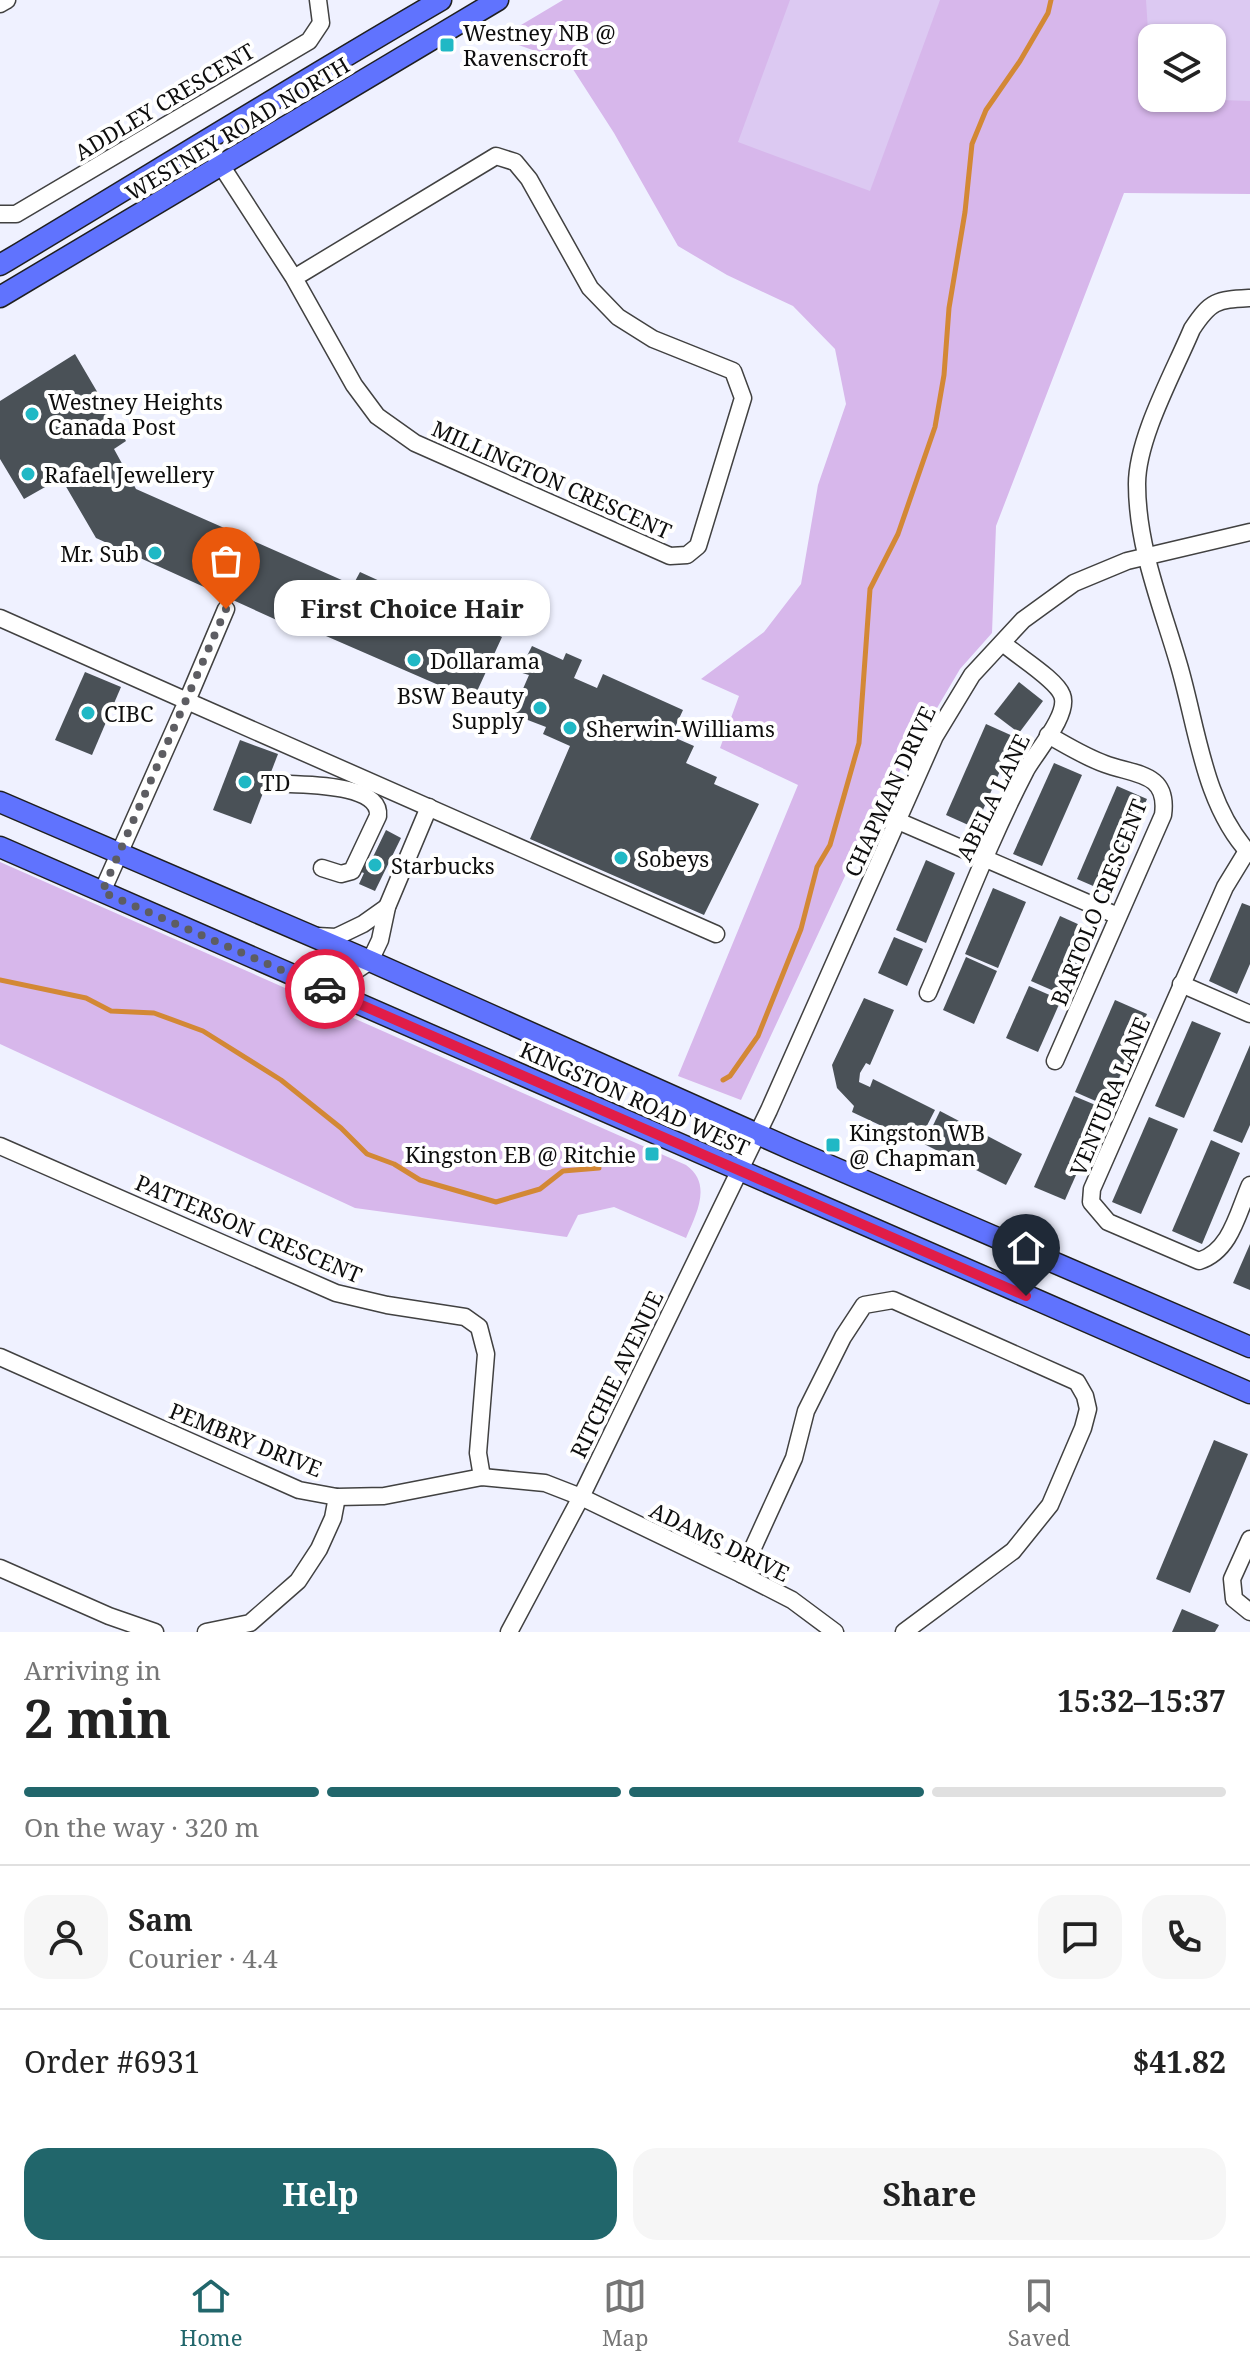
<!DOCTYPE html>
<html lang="en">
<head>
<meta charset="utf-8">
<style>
	:root { --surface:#fff; --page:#f6f6f6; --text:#222; --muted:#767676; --line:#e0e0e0; --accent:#21666b }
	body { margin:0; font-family:"Noto Serif",serif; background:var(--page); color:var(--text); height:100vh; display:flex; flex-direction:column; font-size:30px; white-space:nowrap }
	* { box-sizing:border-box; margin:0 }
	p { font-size:26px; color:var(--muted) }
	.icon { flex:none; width:44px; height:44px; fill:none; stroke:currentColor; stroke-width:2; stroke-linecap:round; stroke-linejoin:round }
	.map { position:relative; height:1632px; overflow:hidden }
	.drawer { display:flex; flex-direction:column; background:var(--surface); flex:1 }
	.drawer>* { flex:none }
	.tools { position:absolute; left:1138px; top:24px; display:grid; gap:16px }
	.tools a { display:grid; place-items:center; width:88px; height:88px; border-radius:16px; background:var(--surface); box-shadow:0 2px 6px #0004; font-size:40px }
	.pin { position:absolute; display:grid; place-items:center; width:68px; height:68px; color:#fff; margin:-82px -34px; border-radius:50% 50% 50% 0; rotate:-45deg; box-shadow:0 0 8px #0007 }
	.pin .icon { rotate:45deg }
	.courier { position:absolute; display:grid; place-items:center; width:80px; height:80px; margin:-40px; border:6px solid #e11d48; border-radius:50%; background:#fff; color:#222; box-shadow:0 2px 10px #0007 }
	.bubble { position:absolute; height:56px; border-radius:24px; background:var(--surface); box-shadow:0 2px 6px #0004; font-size:26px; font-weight:700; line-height:56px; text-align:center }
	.summary em { font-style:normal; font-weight:700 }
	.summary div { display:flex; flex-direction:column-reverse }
	.summary { display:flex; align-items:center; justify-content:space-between; height:136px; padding:0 24px }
	h1 { font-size:52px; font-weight:700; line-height:60px }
	.bar { display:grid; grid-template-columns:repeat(4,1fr); gap:12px 8px; align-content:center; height:96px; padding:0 24px }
	.bar i { height:10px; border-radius:6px; background:var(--line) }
	.bar .current { background:var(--accent) }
	.bar p { grid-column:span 4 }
	.line { display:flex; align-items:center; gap:20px; padding:0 24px; border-top:2px solid var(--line) }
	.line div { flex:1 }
	.round { display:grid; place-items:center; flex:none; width:84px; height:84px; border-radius:24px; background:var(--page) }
	.cta { display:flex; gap:16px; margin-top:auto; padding:16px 24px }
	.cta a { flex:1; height:92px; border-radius:24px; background:var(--accent); color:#fff; font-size:32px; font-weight:700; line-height:92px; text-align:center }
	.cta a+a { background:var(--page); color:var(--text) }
	.tab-bar { display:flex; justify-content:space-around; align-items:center; height:112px; border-top:2px solid var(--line); background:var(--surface); font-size:22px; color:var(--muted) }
	.tab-bar a { display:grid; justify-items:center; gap:4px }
	.tab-bar .current { color:var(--accent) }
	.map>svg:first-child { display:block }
</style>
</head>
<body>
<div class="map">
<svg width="1250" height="1632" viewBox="0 0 1250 1632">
	<rect width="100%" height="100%" fill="#eff1ff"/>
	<g fill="#d7b7eb" fill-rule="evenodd">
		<path d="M563,0H1250V194L1124,193L996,526L992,633L960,669L871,820L741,1100L678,1076L798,785L720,748L739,696L701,679L764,632L801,584L818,485L846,404L835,349L793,306L727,275L678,246L614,133L569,63L499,38ZM1152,38H1212V98H1152Z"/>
		<path d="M0,862L686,1165C713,1184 696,1214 686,1238L614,1207L578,1215L567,1237L355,1208L0,1044Z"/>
	</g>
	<g fill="#dcc9f2">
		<path d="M790,0H940L870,191L738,142Z"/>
		<path d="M1146,0H1250V101L1158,98H1212V38H1152V92Z"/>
	</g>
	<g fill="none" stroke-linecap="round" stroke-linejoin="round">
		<g stroke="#d38835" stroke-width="5">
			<path d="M0,980L86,998L111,1011L154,1013L203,1031L281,1080L341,1128L367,1154L394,1164L420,1180L496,1202L540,1189L563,1171L599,1168"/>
			<path d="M723,1080L730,1076L758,1036L801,929L817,867L830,845L859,743L870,589L898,534L935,427L944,375L949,308L965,212L972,144L986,110L1020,61L1048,13L1051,0"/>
		</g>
	</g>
	<g fill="#4a5157">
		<path d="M75,354L126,441L114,449L136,489L353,585L360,572L502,637L473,700L303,626L301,631L96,538L61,478L24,499L0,459V401Z"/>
		<path d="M532,646L563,660L566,653L582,660L574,678L597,688L603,674L683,710L671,736L694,746L686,763L717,777L714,784L759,804L704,915L530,839L570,746L543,734L546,727L512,714L529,675L519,672Z"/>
		<path d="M85,672L121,687L92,755L55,740Z"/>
		<path d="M1019,682L1043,701L1019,733L994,714Z"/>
		<path d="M986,724L1015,737L975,828L946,815Z"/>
		<path d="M240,740L278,754L251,824L213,810Z"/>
		<path d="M1054,763L1082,775L1042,866L1013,854Z"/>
		<path d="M1117,786L1147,799L1107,892L1077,879Z"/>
		<path d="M386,830L401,838L375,891L359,884L364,873L358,871L365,856L372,859Z"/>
		<path d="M926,860L955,873L926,943L896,930Z"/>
		<path d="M993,888L1026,902L998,968L965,954Z"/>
		<path d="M1242,903L1250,906V964L1237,994L1209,981Z"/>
		<path d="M1060,916L1091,930L1063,995L1031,981Z"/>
		<path d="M894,937L923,949L907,986L878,973Z"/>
		<path d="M966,957L997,971L974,1024L943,1010Z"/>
		<path d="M1029,986L1061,1000L1038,1052L1006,1038Z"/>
		<path d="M864,998L894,1010L870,1065L866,1063L860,1073L859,1082L870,1087L873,1079L935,1110L918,1143L852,1112L854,1106L837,1088L832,1065Z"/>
		<path d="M1115,1000L1147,1014L1107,1106L1075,1092Z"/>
		<path d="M1192,1021L1221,1033L1184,1118L1155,1106Z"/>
		<path d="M1250,1045V1125L1242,1143L1213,1131Z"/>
		<path d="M1074,1096L1105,1109L1065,1200L1034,1187Z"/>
		<path d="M940,1111L1022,1154L1006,1185L924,1144Z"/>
		<path d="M1149,1117L1178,1129L1141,1214L1112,1202Z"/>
		<path d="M1211,1140L1240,1153L1202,1244L1172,1231Z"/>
		<path d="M1250,1244V1290L1233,1283Z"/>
		<path d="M1214,1440L1248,1454L1190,1593L1156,1579Z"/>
		<path d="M1182,1609L1219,1625L1215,1632H1172Z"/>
	</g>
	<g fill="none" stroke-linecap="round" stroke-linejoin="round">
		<defs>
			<g id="minor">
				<path d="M0,4L7,0"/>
				<path d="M206,142L294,278L354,385L377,416L415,443L670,556L687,555L698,546L743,398L733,371L653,339L618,317L590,288L529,179L515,162L496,156L294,278"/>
				<path d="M0,214H16L309,41L321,23L318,0"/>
				<path d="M1250,298C1217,300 1211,300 1192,329C1174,372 1137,438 1137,484C1137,546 1161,604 1178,662C1197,725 1203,804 1250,854"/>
				<path d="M226,609L187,701L716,934"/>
				<path d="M0,618L187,701L102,892"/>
				<path d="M1048,735C1066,745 1085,757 1105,764C1135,775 1169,772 1163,815L1055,1061"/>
				<path d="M290,784C310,785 381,785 378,816L352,871L341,874L322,868"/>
				<path d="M898,821L1118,916"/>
				<path d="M1247,851L1225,887L1092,1189L1091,1202L1108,1222L1199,1261C1231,1251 1238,1212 1250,1185"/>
				<path d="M317,936L336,937L363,924L387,907"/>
				<path d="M1181,984L1250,1014"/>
				<path d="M327,990L370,961L380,940L387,907L429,807"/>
				<path d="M928,993C960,919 989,841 1026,770C1036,752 1070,714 1062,695C1056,679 1017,656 1003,643"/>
				<path d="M0,1146L336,1293L387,1305L465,1317L479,1327L486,1354L478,1453L482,1477"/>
				<path d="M0,1357L299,1490L337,1497L384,1496L482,1477L545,1483L581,1497L741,1574L792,1600L835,1632"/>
				<path d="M1250,1539L1232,1579L1234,1599L1250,1612"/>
				<path d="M0,1568L109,1616L155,1632"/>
				<path d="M741,1574L794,1458L806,1411L843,1337L864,1305L893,1300L1077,1382L1085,1396L1088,1409L1083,1428L1050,1505L1013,1551L904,1632"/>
				<path d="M206,1632L250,1623L298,1581L319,1549L333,1518L337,1497"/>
				<path d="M509,1632L581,1497L769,1110L935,736L972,675L1023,620L1074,583L1127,561L1250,532"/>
			</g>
			<g id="major">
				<path d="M0,265C147,177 293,86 441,0"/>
				<path d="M0,297L498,0"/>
				<path d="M0,802L370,961L791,1149L1250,1347"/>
				<path d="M0,847L1250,1393"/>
			</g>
		</defs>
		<use href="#minor" stroke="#414141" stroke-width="19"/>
		<use href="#major" stroke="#1f1f1f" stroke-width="23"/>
		<use href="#minor" stroke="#fff" stroke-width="16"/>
		<use href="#major" stroke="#6073fe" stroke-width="20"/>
	</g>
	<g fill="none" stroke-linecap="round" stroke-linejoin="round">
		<path stroke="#5d5d62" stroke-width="8" stroke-dasharray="0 14.4" d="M226,609L102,892L325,989"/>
		<path stroke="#e11d48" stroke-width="10" d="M325,989L1026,1296"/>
	</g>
	<g fill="#20b8c5" stroke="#fff" stroke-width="3">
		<rect x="439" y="37" width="16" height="16" rx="4"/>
		<circle cx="32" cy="414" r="8"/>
		<circle cx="28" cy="474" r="8"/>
		<circle cx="155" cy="553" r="8"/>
		<circle cx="414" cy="660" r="8"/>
		<circle cx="540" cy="708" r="8"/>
		<circle cx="88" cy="713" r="8"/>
		<circle cx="570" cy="728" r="8"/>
		<circle cx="245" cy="782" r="8"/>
		<circle cx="621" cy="858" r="8"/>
		<circle cx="375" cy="865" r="8"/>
		<rect x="825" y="1137" width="16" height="16" rx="4"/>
		<rect x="644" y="1146" width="16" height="16" rx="4"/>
	</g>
	<g text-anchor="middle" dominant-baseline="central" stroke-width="8" stroke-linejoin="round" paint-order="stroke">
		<g font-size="22" fill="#0e0e0e" stroke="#fff" text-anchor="start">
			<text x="463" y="32">Westney NB @<tspan x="463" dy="25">Ravenscroft</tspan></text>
			<text x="48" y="401">Westney Heights<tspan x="48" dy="25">Canada Post</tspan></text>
			<text x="44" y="474">Rafael Jewellery</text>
			<text x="139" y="553" text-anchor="end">Mr. Sub</text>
			<text x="430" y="660">Dollarama</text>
			<text x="524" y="695" text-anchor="end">BSW Beauty<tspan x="524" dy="25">Supply</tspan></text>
			<text x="104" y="713">CIBC</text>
			<text x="586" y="728">Sherwin-Williams</text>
			<text x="261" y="782">TD</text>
			<text x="637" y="858">Sobeys</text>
			<text x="391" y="865">Starbucks</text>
			<text x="849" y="1132">Kingston WB<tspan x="849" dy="25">@ Chapman</tspan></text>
			<text x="636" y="1154" text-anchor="end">Kingston EB @ Ritchie</text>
		</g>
		<g font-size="22" fill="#0e0e0e" stroke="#fff">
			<text transform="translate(164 101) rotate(-31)">ADDLEY CRESCENT</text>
			<text transform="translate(237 128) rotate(-31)">WESTNEY ROAD NORTH</text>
			<text transform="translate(552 479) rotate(24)">MILLINGTON CRESCENT</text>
			<text transform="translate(889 791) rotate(-65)">CHAPMAN DRIVE</text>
			<text transform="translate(992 797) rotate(-64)">ABELA LANE</text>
			<text transform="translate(1098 902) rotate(-68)">BARTOLO CRESCENT</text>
			<text transform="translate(1109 1096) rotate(-67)">VENTURA LANE</text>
			<text transform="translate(635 1098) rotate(24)">KINGSTON ROAD WEST</text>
			<text transform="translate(249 1228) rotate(23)">PATTERSON CRESCENT</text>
			<text transform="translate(616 1374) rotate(-64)">RITCHIE AVENUE</text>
			<text transform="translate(246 1439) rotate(22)">PEMBRY DRIVE</text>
			<text transform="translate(720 1541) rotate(26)">ADAMS DRIVE</text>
		</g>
	</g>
</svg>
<div class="tools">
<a><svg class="icon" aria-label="layers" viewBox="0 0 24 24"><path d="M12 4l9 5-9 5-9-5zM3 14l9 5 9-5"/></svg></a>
</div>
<div class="pin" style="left:226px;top:609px;background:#ea580c"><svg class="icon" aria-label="bag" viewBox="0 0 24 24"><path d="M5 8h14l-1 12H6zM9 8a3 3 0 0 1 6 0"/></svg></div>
<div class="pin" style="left:1026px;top:1296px;background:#1f2937"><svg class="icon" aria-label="home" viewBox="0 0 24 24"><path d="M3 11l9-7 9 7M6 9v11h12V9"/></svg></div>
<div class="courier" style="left:325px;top:989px"><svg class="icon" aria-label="car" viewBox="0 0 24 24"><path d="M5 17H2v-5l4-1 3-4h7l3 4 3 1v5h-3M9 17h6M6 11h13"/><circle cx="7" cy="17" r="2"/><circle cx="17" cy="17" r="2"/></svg></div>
<div class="bubble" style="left:274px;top:580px;width:276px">First Choice Hair</div>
</div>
<section class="drawer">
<div class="summary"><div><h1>2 min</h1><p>Arriving in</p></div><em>15:32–15:37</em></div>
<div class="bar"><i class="current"></i><i class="current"></i><i class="current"></i><i></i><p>On the way · 320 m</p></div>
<div class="line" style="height:144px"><a class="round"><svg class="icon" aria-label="person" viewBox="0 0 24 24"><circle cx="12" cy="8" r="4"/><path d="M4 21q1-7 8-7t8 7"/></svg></a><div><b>Sam</b><p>Courier · 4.4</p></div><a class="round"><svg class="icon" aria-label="chat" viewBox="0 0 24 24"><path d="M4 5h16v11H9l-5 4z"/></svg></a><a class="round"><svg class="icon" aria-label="phone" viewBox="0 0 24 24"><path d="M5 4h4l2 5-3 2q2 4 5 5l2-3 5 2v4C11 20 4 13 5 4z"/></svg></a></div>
<div class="line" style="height:104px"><div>Order #6931</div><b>$41.82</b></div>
<div class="cta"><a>Help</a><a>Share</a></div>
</section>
<nav class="tab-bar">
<a class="current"><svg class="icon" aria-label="home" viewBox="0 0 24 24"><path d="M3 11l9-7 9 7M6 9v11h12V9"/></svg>Home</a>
<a><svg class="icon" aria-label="map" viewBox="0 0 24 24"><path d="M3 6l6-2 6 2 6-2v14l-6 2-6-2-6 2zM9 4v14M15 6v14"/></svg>Map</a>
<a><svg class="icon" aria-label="saved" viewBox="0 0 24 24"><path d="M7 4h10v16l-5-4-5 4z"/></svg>Saved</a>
</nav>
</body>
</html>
